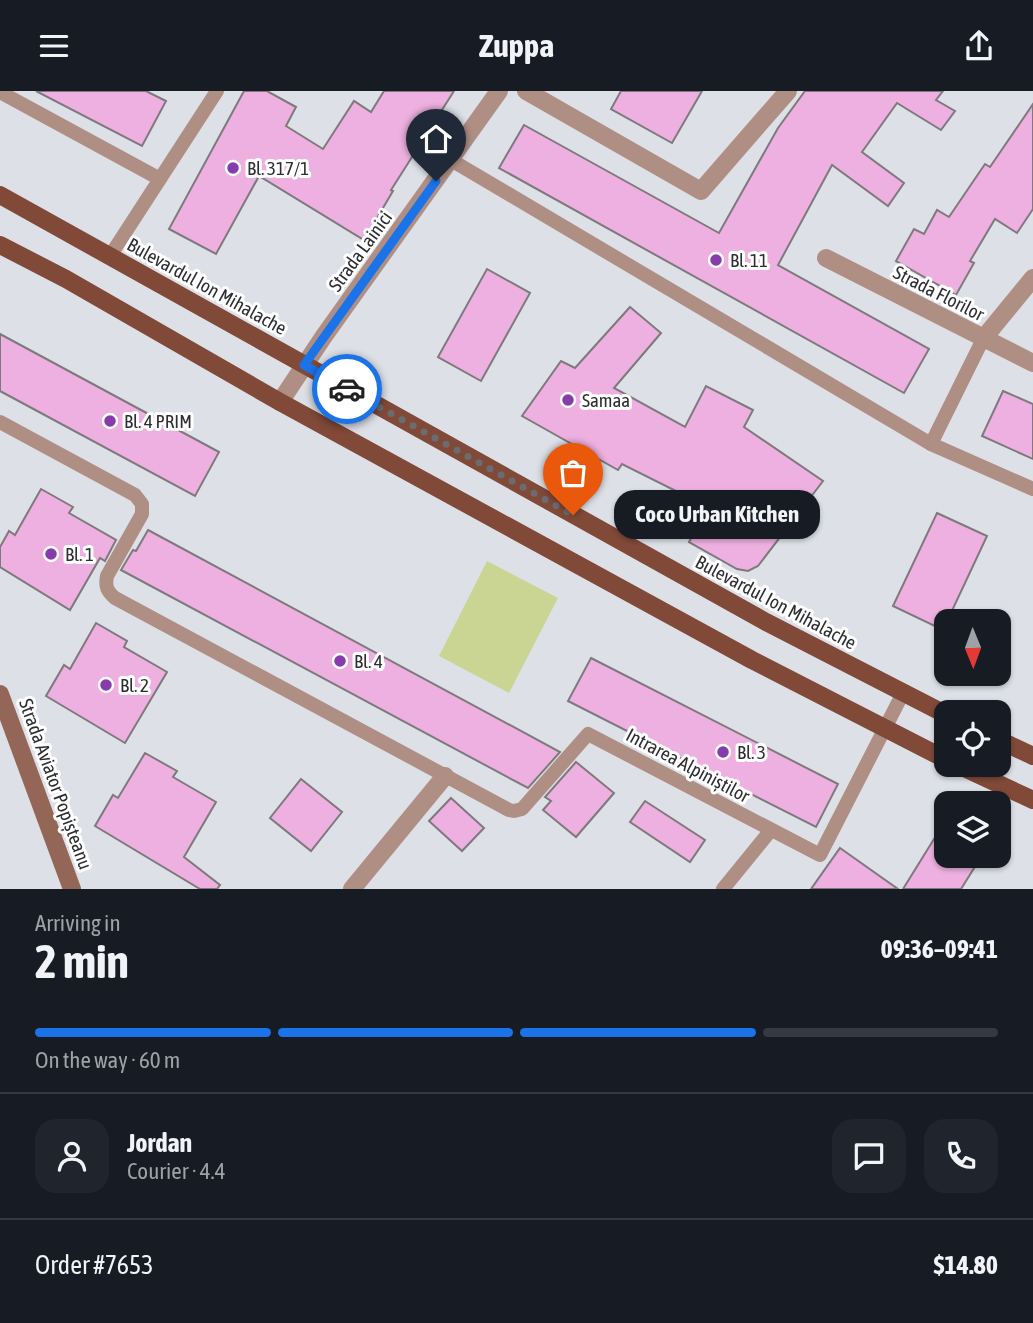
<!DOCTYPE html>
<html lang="en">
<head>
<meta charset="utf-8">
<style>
	:root { --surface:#171b24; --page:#20242c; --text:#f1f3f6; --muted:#9ea1a6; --line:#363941; --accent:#1a73e8 }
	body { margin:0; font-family:"Asap Condensed",sans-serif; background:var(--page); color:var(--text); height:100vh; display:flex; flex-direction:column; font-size:26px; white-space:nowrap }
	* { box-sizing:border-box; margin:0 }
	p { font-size:23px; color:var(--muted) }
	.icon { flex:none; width:38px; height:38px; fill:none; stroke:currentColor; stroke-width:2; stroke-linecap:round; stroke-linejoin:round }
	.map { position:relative; height:798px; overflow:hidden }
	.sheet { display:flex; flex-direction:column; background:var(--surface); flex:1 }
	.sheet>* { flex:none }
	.needle { width:46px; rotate:179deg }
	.buttons { position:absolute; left:934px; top:518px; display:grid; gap:14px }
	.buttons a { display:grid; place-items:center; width:77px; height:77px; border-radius:14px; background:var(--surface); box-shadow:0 2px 5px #0004; font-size:35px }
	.pin { position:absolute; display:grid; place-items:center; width:60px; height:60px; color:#fff; margin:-72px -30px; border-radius:50% 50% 50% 0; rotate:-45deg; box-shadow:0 0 7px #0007 }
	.pin .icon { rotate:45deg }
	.courier { position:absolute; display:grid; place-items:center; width:70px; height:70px; margin:-35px; border:5px solid #1a73e8; border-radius:50%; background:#fff; color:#222; box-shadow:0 2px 9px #0007 }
	.bubble { position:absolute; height:49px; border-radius:21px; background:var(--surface); box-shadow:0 2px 5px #0004; font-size:23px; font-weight:700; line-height:49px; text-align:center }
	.headline em { font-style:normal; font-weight:700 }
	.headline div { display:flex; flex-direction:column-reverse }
	.headline { display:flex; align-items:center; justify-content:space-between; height:119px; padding:0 35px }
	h1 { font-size:46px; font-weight:700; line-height:52px }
	.bar { display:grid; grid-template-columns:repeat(4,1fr); gap:10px 7px; align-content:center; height:84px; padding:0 35px }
	.bar i { height:9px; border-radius:5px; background:var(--line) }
	.bar .selected { background:var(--accent) }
	.bar p { grid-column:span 4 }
	.line { display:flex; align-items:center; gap:18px; padding:0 35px; border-top:2px solid var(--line) }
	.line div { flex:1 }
	.round { display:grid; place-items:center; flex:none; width:74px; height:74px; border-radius:21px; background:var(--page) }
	header { display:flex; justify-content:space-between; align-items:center; height:91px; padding:0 35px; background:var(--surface); font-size:32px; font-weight:700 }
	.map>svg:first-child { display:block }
</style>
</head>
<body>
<header><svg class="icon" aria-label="menu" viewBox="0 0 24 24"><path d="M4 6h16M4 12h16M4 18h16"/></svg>Zuppa<svg class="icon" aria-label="share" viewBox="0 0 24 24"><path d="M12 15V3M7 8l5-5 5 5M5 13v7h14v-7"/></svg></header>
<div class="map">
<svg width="1033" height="798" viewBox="0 0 1033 798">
	<rect width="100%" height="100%" fill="#dde0e6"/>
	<path fill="#cbd593" d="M487,470L558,507L509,602L439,565Z"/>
	<g fill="#eeb0e0" stroke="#7e797c" stroke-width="2">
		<path d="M36,0H146L166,10L142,55Z"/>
		<path d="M244,0H267L296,16L286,35L323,58L354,10L371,21L384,0H454L391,99L393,100L364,149L259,85L216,163L169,138Z"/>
		<path d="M621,0H702L672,52L611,18Z"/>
		<path d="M805,0H943L936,9L955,20L941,39L897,12L862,61L904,92L888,115L832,74L778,174L929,258L904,302L499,77L524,34L719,142L778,37Z"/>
		<path d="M1033,13V118L1017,142L995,128L970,170L974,172L956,204L896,170L914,138L924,143L937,119L949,126L985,73L990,76Z"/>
		<path d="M487,178L530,202L481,290L438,266Z"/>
		<path d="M630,216L661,242L614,297L685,336L706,295L753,319L744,336L823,390L758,475L748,480L737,478L689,451L708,416L622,373L618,379L522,325L561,270L575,277Z"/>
		<path d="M0,243L219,361L195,405L0,300Z"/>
		<path d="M1003,300L1033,313V368L982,345Z"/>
		<path d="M41,398L73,416L69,422L116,449L105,470L100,467L70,519L0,476V456L9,440L15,444Z"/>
		<path d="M937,422L987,445L943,539L893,515Z"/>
		<path d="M148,439L560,661L528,697L121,479L133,459L136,460Z"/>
		<path d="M96,532L127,550L124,556L167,581L125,652L46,605L64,574L70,578Z"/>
		<path d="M591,567L838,693L816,736L568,610Z"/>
		<path d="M145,662L177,680L173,686L216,711L184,766L220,794L217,798H200L95,735L113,704L118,707Z"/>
		<path d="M576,671L614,702L576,746L543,719L551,710L545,706Z"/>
		<path d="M301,688L342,721L311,760L270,727Z"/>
		<path d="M451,707L484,737L462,760L429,730Z"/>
		<path d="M645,710L705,749L690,771L630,731Z"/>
		<path d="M934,748L947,755V765H962L976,774L961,798H903Z"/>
		<path d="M840,757L898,798H811Z"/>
	</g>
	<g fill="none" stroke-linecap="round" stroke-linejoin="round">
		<g stroke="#af8e84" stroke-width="14">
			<path d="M0,1L160,88"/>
			<path d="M451,69L931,353L1033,398"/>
			<path d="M110,165L217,0"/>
			<path d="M0,331L135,404L142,413V423L107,485C105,496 107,500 115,507L509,719L514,720L522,718L588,643L820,764L903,602"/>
			<path d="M931,353L983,248"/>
			<path d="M723,798L771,739"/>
		</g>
		<g stroke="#af8e84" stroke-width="18">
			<path d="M526,0L701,100L788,0"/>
			<path d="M826,167L1033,272"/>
			<path d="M983,248L1033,187"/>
			<path d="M280,311L324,245L499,0"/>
			<path d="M352,798L445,685"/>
		</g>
		<path stroke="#946658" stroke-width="18" d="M0,603L72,798"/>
		<g stroke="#804938" stroke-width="18">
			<path d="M0,104L766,531L947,624"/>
			<path d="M0,154L66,188L280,311L752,569L947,669"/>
			<path d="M999,649L1033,665"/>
			<path d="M958,674L1033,709"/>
		</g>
	</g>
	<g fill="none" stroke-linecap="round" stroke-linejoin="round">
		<path stroke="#6b6c70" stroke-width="7" stroke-dasharray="0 12.6" d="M347,298L573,424"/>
		<path stroke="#1a73e8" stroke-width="9" d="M347,298L304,274L436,90"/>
	</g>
	<g fill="#873cad" stroke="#fff" stroke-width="2.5">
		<circle cx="233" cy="77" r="7"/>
		<circle cx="716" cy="169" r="7"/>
		<circle cx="568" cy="309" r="7"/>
		<circle cx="110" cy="330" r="7"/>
		<circle cx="51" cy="463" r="7"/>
		<circle cx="340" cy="570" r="7"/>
		<circle cx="106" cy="594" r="7"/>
		<circle cx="723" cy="661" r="7"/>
	</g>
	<g text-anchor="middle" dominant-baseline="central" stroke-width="6" stroke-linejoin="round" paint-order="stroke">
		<g font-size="19" fill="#2d2e31" stroke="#fff" text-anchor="start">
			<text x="247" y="77">Bl. 317/1</text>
			<text x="730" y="169">Bl. 11</text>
			<text x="582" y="309">Samaa</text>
			<text x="124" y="330">Bl. 4 PRIM</text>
			<text x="65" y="463">Bl. 1</text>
			<text x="354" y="570">Bl. 4</text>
			<text x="120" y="594">Bl. 2</text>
			<text x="737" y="661">Bl. 3</text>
		</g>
		<g font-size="19" fill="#2d2e31" stroke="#fff">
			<text transform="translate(360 160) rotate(-54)">Strada Lainici</text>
			<text transform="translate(207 195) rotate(29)">Bulevardul Ion Mihalache</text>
			<text transform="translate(939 202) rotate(27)">Strada Florilor</text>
			<text transform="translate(776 511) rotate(28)">Bulevardul Ion Mihalache</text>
			<text transform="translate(688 674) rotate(28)">Intrarea Alpiniștilor</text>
			<text transform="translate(56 693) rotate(70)">Strada Aviator Popișteanu</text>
		</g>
	</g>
</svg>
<div class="buttons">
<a><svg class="needle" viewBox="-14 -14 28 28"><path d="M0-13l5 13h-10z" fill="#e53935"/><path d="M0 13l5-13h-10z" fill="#9ea1a6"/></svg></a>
<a><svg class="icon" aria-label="locate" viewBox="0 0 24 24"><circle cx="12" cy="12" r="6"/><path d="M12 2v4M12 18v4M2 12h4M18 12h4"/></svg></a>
<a><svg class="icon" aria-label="layers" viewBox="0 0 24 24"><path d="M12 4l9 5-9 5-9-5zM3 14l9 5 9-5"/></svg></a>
</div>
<div class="pin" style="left:573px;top:424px;background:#ea580c"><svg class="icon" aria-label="bag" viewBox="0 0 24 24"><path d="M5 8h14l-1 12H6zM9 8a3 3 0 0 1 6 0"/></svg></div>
<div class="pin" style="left:436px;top:90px;background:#1f2937"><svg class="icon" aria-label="home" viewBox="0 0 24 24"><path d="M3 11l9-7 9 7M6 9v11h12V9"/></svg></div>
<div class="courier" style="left:347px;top:298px"><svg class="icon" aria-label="car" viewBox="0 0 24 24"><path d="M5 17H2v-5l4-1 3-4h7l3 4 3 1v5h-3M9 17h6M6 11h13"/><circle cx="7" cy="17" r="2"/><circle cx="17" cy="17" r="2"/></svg></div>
<div class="bubble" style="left:614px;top:399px;width:206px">Coco Urban Kitchen</div>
</div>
<section class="sheet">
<div class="headline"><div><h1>2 min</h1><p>Arriving in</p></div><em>09:36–09:41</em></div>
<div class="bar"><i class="selected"></i><i class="selected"></i><i class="selected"></i><i></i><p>On the way · 60 m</p></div>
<div class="line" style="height:126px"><a class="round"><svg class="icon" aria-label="person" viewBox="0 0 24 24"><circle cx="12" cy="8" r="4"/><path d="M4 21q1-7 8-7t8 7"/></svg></a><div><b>Jordan</b><p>Courier · 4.4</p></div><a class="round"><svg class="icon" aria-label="chat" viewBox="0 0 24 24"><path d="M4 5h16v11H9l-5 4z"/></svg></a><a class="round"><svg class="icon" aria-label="phone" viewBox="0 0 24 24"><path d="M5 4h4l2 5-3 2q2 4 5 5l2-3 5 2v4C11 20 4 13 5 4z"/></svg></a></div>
<div class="line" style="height:91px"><div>Order #7653</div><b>$14.80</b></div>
</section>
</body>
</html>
